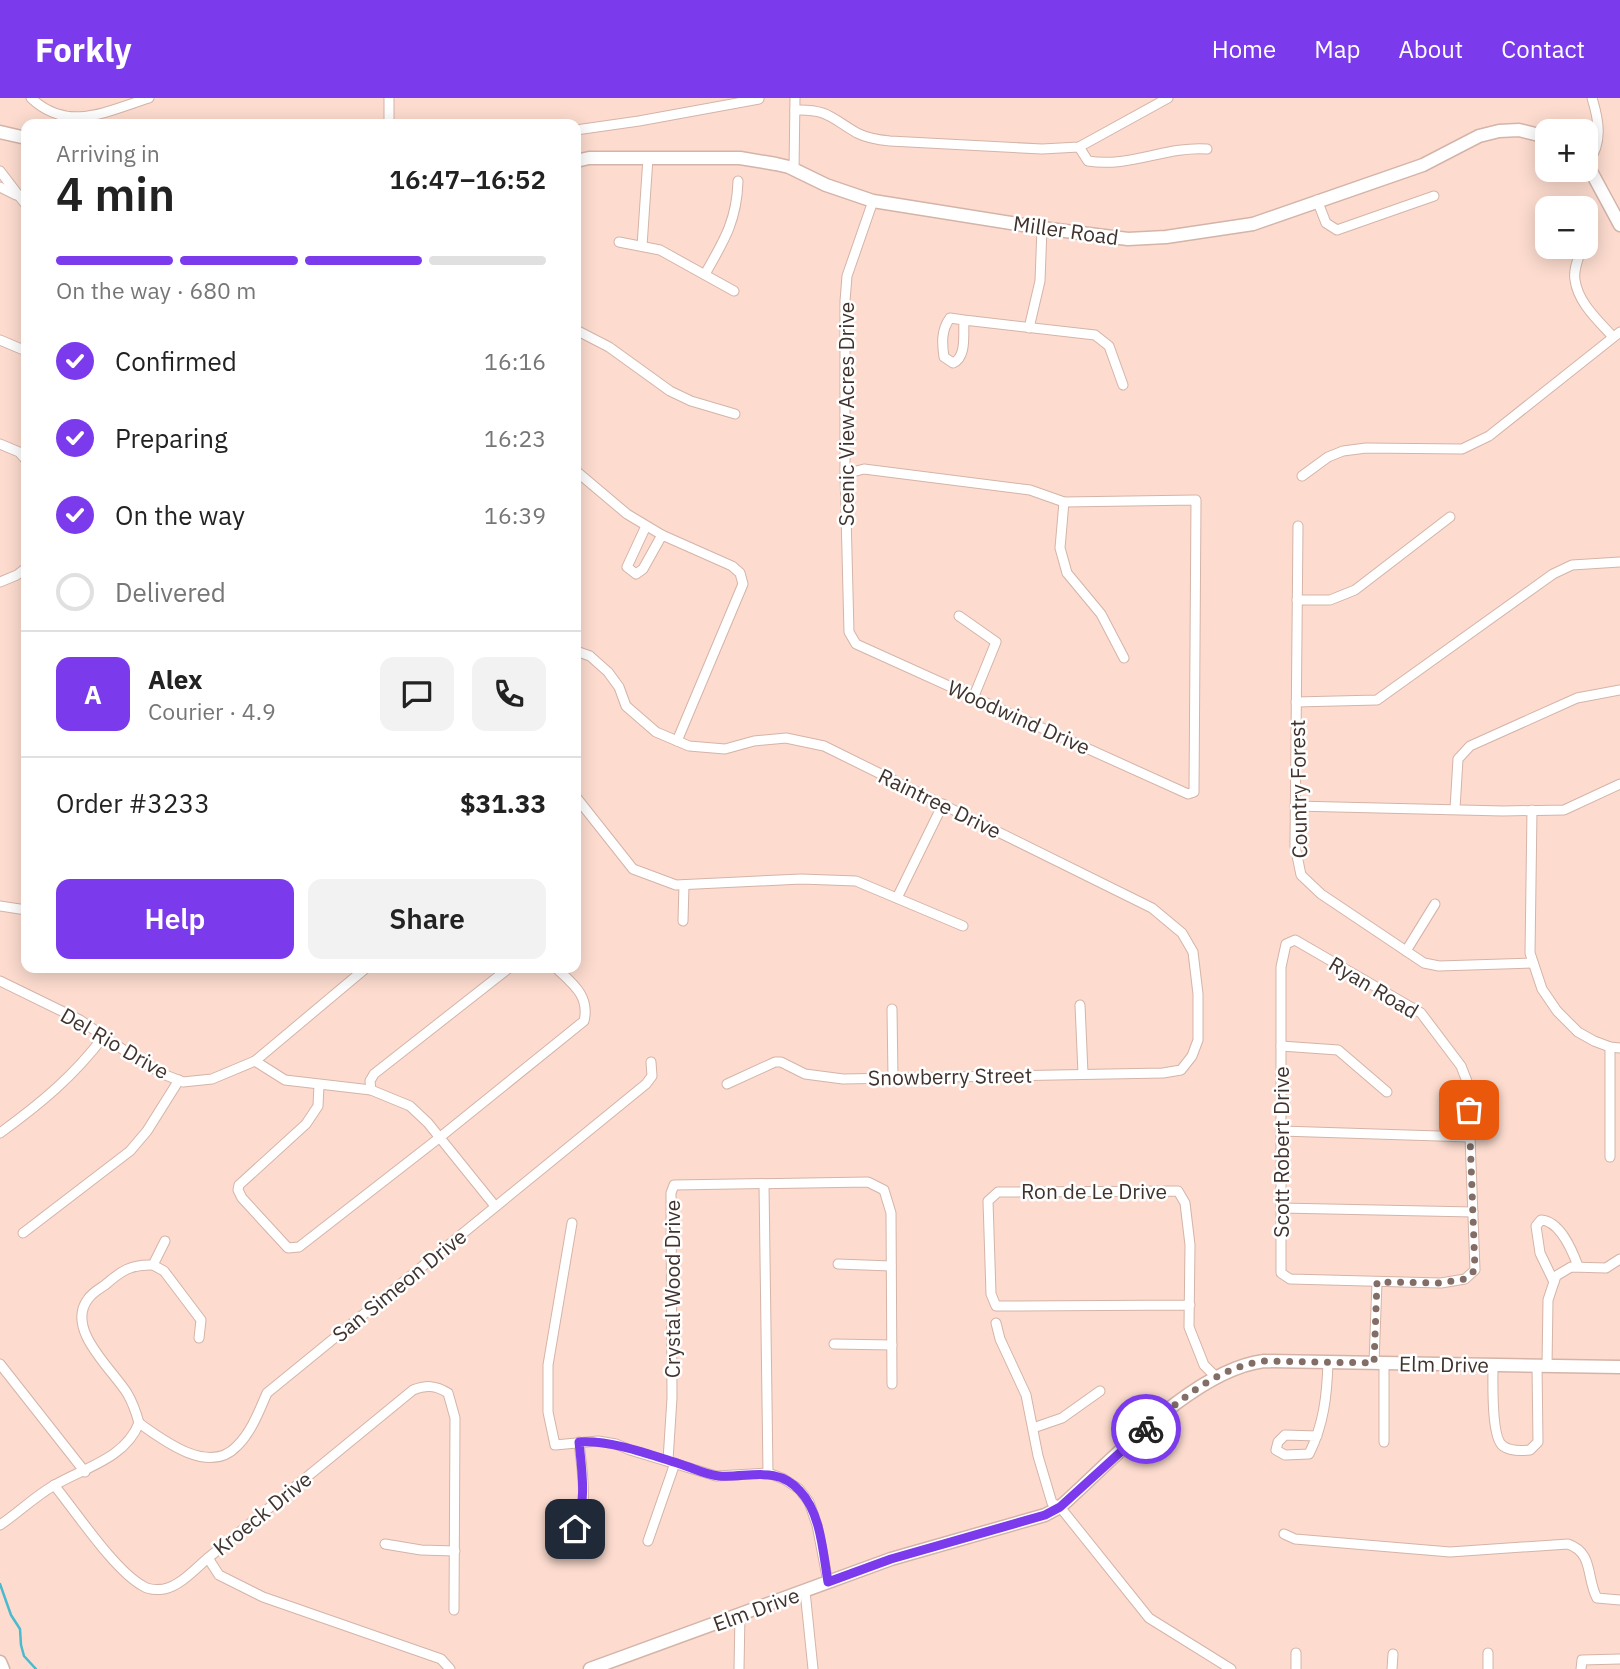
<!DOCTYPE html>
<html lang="en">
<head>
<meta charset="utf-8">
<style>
	:root { --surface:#fff; --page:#f2f2f2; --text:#222; --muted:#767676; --line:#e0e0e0; --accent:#7c3aed }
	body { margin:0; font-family:"IBM Plex Sans",sans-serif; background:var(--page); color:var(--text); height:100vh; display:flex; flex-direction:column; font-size:26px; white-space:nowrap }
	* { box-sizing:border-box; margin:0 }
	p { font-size:23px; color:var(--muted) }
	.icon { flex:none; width:38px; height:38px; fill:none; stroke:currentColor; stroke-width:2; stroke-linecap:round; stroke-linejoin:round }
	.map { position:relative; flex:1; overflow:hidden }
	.details { position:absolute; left:21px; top:21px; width:560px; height:854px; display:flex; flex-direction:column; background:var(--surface); border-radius:14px; box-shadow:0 4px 18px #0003 }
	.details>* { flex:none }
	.tools { position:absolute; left:1535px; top:21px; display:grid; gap:14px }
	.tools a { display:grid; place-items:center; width:63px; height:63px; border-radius:14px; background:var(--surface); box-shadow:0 4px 18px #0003; font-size:35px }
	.pin { position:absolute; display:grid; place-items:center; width:60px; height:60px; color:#fff; margin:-30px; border-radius:14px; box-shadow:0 4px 10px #0006 }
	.courier { position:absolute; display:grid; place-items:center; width:70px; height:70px; margin:-35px; border:5px solid #7c3aed; border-radius:50%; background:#fff; color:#222; box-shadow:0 2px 9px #0007 }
	.head em { font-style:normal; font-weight:600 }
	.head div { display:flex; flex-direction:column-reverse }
	.head { display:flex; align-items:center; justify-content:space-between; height:119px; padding:0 35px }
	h1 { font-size:46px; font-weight:600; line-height:52px }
	.bar { display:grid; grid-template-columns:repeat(4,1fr); gap:10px 7px; align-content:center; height:84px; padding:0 35px }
	.bar i { height:9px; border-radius:5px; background:var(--line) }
	.bar .current { background:var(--accent) }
	.bar p { grid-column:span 4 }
	.line { display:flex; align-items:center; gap:18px; padding:0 35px; border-top:2px solid var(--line) }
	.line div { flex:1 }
	.round { display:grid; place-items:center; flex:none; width:74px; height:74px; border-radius:14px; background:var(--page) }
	ol { padding:0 35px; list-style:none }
	li { display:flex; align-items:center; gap:21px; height:77px }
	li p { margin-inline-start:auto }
	li .icon { padding:7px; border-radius:50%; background:var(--accent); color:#fff; stroke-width:4 }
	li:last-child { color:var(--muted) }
	li i { width:38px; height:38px; border:4px solid var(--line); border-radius:50% }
	.button { display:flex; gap:14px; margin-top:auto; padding:14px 35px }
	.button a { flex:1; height:80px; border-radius:14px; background:var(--accent); color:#fff; font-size:28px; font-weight:600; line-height:80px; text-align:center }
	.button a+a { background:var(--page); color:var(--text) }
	header { display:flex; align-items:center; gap:42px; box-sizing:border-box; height:98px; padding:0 35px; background:var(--accent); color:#fff }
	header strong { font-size:33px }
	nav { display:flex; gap:38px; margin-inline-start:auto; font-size:24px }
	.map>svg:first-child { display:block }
</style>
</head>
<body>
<header>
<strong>Forkly</strong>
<nav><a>Home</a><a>Map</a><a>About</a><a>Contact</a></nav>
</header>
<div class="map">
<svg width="1620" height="1571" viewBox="0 0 1620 1571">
	<rect width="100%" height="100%" fill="#fddccf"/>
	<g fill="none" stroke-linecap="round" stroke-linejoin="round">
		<path stroke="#4abace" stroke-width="2.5" d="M0,1486L11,1517L20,1531L21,1547L24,1558L36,1571"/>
		<defs>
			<g id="minor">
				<path d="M31,0C68,35 107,13 149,0"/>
				<path d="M389,0V26"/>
				<path d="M795,12C828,11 831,20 857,35C867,40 879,42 890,43L1042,51L1079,49L1168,0"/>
				<path d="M576,32L639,23L759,1"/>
				<path d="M1079,49L1088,63C1129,70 1166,48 1207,51"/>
				<path d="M1588,65C1603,44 1599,23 1592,0"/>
				<path d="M794,72L795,0"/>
				<path d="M0,73L26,107"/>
				<path d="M0,89L16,97"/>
				<path d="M1317,102L1326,125L1337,132L1434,98"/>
				<path d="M1586,137V136"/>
				<path d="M619,144L660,152L734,193"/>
				<path d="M642,148L648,60"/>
				<path d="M1582,149C1579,159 1573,171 1575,182C1578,205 1599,223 1613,239"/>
				<path d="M705,176C724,143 737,122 738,83"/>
				<path d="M964,222C963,236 967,259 953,265L944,259C942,246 941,232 950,220L964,222L1095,237L1109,248L1123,287"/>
				<path d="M1029,230L1040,183L1042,130"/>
				<path d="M576,232L609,249L670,293L691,303L735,316"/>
				<path d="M0,242L26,253"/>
				<path d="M0,346L19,354L26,362"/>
				<path d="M576,373L627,416L662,437L732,468L740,475L743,486L677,643"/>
				<path d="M845,376L864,371L1030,392L1064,404L1196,402L1194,694L1188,696L856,546L849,534L845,376V203L847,178L873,103"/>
				<path d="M1302,378L1328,359L1343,353L1366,350L1462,351L1489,338L1620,234"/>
				<path d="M1064,404L1060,450L1067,475L1101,516L1124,560"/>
				<path d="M646,428L627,469L636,476L643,471L662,437"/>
				<path d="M1298,428L1295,748L1301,777L1321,796L1424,865L1439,868L1533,865"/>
				<path d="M0,484L17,477L26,470"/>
				<path d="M1297,502H1330L1355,492L1450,419"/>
				<path d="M959,518L996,544L974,598"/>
				<path d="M576,553L590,558L608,574L619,589L626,608L656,634L689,648L725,651L754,643L786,640L824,648L1152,810L1182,835L1193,854L1198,896V942L1192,958L1181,972L1163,975L843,981L805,976L781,964H775L727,986"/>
				<path d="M1296,604L1377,602L1553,476L1572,467L1620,464"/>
				<path d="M576,699L633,771L676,787L801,781L856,783L963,828"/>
				<path d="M1295,708L1503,713L1564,712L1620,686"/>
				<path d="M1455,711L1458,661L1470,648L1577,600L1620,592"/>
				<path d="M1532,712L1530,855L1542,891L1557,913L1578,934L1594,943L1610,949L1620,950"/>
				<path d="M897,800L943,706"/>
				<path d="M0,808L26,812"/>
				<path d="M683,823L684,787"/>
				<path d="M1295,842L1421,915L1461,968L1468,986L1475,1172L1465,1181L1441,1185L1290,1181L1281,1175V869L1286,846Z"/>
				<path d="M1406,853L1435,806"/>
				<path d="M0,883L80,922L131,957L163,976L183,984L212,981L255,963L366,870"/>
				<path d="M1080,907L1083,975"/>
				<path d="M892,911L893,979"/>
				<path d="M1281,948L1338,952L1387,994"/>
				<path d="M1610,949V1059"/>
				<path d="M255,963L285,982L371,992L410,1008L428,1025L495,1108"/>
				<path d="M319,987L318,1008L306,1026L239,1087L238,1092L242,1100L288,1150L299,1149L439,1040L584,923C590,898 573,886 556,870"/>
				<path d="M371,992L370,983L374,976L509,870"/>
				<path d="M1281,1033L1470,1039"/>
				<path d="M0,1035C40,1006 74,978 104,938"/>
				<path d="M764,1086L768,1375"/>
				<path d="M1281,1110L1473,1114"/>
				<path d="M572,1125L548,1267V1314L555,1347L598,1343L616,1346L630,1352L716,1378L768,1375L784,1381L799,1391L809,1404L817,1427L828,1484"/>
				<path d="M23,1135L130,1053L147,1033L179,982"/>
				<path d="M838,1166L891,1168"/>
				<path d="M153,1167L164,1173L201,1222L199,1240"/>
				<path d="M1554,1184L1540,1155L1536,1128L1541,1122C1560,1123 1572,1152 1578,1168"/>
				<path d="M1190,1207L996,1208L991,1196L988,1103L998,1094L1178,1093L1185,1105L1190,1147L1189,1229L1204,1267L1216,1279"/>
				<path d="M996,1225L1000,1241L1026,1297L1038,1358L1052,1405L1060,1409L1149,1520L1231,1571"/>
				<path d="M834,1246L892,1247"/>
				<path d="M1374,1265L1377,1184"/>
				<path d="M0,1266L85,1374"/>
				<path d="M1384,1266V1344"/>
				<path d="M1493,1267C1493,1282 1491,1340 1503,1348C1510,1353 1522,1353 1530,1352L1538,1344L1537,1268"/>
				<path d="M1547,1268L1548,1202L1556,1178L1571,1169L1606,1170L1620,1161"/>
				<path d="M139,1325C163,1342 209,1378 237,1348C252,1333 259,1313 267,1295L646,986L652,978L651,964"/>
				<path d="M139,1325C136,1314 133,1305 127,1295C112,1271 65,1231 88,1201C92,1195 99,1191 105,1187C121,1173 131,1166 153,1167L165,1143"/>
				<path d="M1033,1330L1062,1320L1100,1293"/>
				<path d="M1317,1338L1285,1337L1278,1344L1276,1352L1285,1357L1309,1356C1324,1326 1327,1297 1328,1264"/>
				<path d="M668,1362L672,1300L671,1095L674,1087L868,1084L884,1092L891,1115L892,1286"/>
				<path d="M54,1387C76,1414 115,1473 143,1488C149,1492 157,1492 164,1491C180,1488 195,1471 208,1460L413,1292C426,1287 435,1287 448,1295L455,1320L454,1512"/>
				<path d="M0,1427C18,1415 34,1399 53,1388C83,1370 125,1361 139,1325"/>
				<path d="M1284,1436L1295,1441L1450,1454L1568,1446C1594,1455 1586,1480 1597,1500L1620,1502"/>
				<path d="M556,1443C562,1439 571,1436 575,1431C590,1414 581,1365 579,1344"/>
				<path d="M648,1443L675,1365"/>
				<path d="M385,1446L421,1452L455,1453"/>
				<path d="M208,1460L219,1477L263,1499L441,1561L450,1571"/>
				<path d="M805,1493L813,1571"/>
				<path d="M1296,1555V1571"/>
				<path d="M1488,1555V1571"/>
				<path d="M739,1571L740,1516"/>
				<path d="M1392,1571L1393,1556"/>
				<path d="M1581,1571L1582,1562L1620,1561"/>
			</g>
			<g id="tertiary">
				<path d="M0,34L26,40"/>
				<path d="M576,63L589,60H740L776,66L789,69L826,87L873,103L1042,130L1128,141L1166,139L1253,126L1423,67L1479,38L1499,33L1519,32L1547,39"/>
				<path d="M1586,64L1620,127"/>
				<path d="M0,1564L3,1571"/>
				<path d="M590,1571L891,1461L1045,1417L1060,1409C1113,1362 1193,1272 1264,1263L1620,1269"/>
			</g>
		</defs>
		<use href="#minor" stroke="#d4b4a8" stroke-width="11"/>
		<use href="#tertiary" stroke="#d4b4a8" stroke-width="15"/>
		<use href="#minor" stroke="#fff" stroke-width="9"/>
		<use href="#tertiary" stroke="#fff" stroke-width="12"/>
	</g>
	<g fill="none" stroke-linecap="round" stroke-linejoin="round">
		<path stroke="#826e66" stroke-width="7" stroke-dasharray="0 12.6" d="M1146,1331C1180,1302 1218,1269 1264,1263L1374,1265L1377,1184L1440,1185L1465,1181L1475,1172L1469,1012"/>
		<path stroke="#7c3aed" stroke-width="9" d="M575,1431C587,1404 582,1374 579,1344C613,1342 651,1357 683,1367C695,1371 707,1377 719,1378C749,1380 777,1367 800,1393C821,1415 823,1455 828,1484L891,1461L1045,1417L1060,1409L1146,1331"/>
	</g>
	<g text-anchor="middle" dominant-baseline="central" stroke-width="5" stroke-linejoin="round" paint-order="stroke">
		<g font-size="21" fill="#40332e" stroke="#fff">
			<text transform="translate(1066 132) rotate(8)">Miller Road</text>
			<text transform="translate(846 316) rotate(-90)">Scenic View Acres Drive</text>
			<text transform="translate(1019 619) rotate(24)">Woodwind Drive</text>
			<text transform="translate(1298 691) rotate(-91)">Country Forest</text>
			<text transform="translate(940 705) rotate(26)">Raintree Drive</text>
			<text transform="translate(1374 889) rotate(31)">Ryan Road</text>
			<text transform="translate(115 945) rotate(30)">Del Rio Drive</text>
			<text transform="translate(950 978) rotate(-1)">Snowberry Street</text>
			<text transform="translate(1281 1054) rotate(-90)">Scott Robert Drive</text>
			<text x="1094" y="1093">Ron de Le Drive</text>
			<text transform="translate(399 1187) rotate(-39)">San Simeon Drive</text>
			<text transform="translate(672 1191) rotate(-90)">Crystal Wood Drive</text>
			<text transform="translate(1444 1266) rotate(1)">Elm Drive</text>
			<text transform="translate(262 1415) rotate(-39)">Kroeck Drive</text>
			<text transform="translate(756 1511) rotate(-20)">Elm Drive</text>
		</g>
	</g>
</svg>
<div class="tools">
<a>+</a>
<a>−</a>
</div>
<div class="pin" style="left:1469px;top:1012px;background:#ea580c"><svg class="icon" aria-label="bag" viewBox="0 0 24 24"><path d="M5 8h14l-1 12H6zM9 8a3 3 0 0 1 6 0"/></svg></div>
<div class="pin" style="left:575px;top:1431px;background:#1f2937"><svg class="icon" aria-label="home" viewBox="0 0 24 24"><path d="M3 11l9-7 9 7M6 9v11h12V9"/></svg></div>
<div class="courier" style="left:1146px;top:1331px"><svg class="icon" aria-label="bike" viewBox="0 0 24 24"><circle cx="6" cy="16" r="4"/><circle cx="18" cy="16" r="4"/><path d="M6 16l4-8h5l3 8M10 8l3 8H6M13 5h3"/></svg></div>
<section class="details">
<div class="head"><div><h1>4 min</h1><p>Arriving in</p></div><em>16:47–16:52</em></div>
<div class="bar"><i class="current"></i><i class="current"></i><i class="current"></i><i></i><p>On the way · 680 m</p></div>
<ol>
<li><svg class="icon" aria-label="check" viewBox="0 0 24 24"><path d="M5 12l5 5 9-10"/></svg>Confirmed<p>16:16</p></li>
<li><svg class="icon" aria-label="check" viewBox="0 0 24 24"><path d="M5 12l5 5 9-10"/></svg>Preparing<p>16:23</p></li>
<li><svg class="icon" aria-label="check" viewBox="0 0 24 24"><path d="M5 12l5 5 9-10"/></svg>On the way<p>16:39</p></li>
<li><i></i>Delivered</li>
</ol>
<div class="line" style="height:126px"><b class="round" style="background:var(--accent);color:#fff">A</b><div><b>Alex</b><p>Courier · 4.9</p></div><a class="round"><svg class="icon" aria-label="chat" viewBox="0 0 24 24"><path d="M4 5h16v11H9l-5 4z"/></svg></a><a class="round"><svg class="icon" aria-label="phone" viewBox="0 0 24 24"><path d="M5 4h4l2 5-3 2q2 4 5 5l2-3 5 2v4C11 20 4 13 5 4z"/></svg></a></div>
<div class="line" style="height:91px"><div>Order #3233</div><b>$31.33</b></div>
<div class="button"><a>Help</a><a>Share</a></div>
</section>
</div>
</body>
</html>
